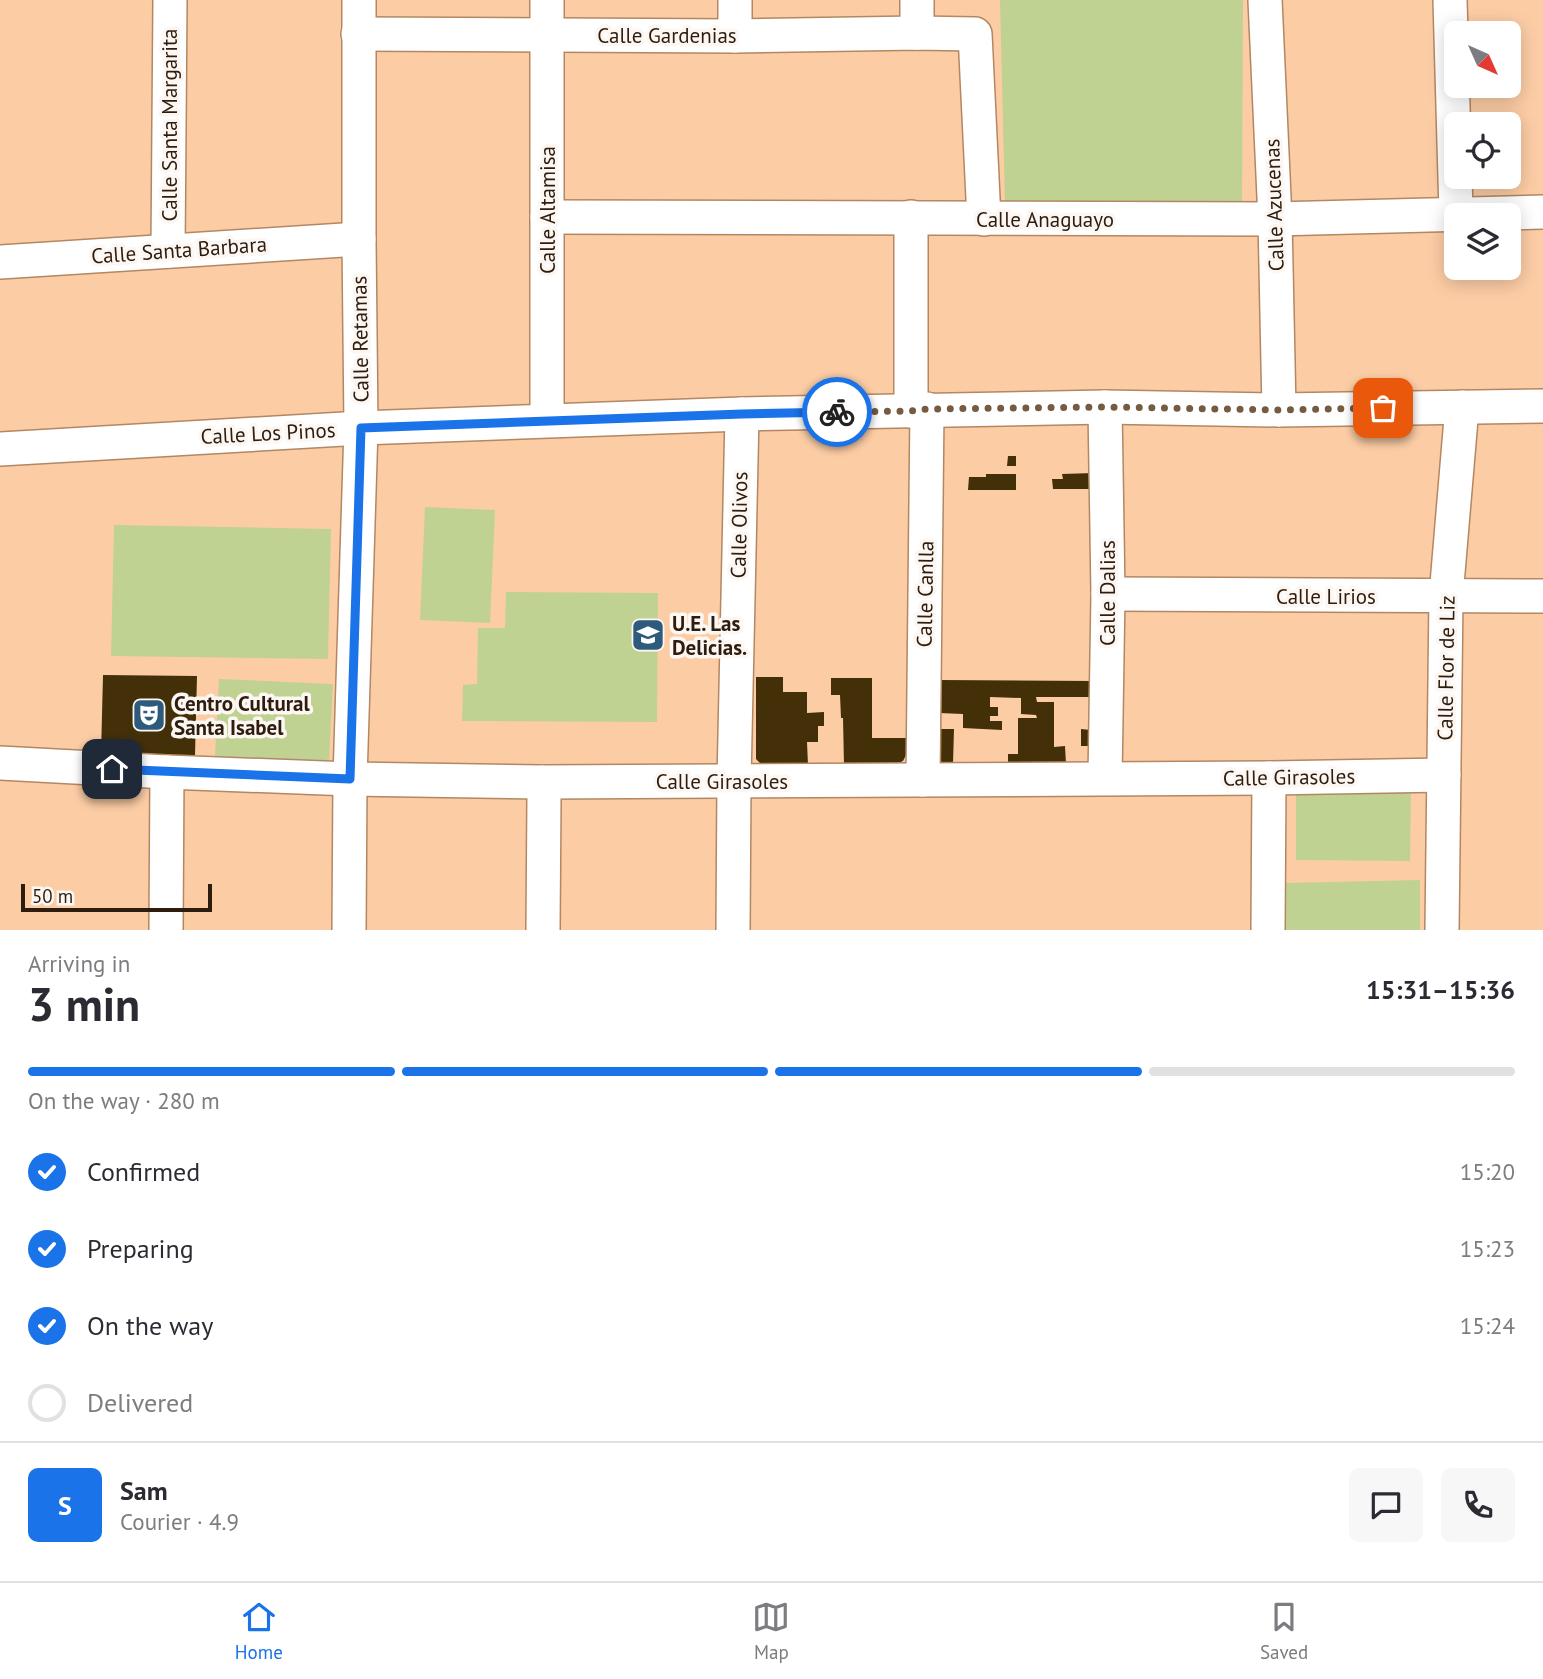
<!DOCTYPE html>
<html lang="en">
<head>
<meta charset="utf-8">
<style>
	:root { --surface:#fff; --page:#f7f7f7; --text:#2b2b33; --muted:#7c7c81; --line:#e1e1e2; --accent:#1a73e8 }
	body { margin:0; font-family:"PT Sans",sans-serif; background:var(--page); color:var(--text); height:100vh; display:flex; flex-direction:column; font-size:26px; white-space:nowrap }
	* { box-sizing:border-box; margin:0 }
	p { font-size:23px; color:var(--muted) }
	.icon { flex:none; width:38px; height:38px; fill:none; stroke:currentColor; stroke-width:2; stroke-linecap:round; stroke-linejoin:round }
	.map { position:relative; height:930px; overflow:hidden }
	.details { display:flex; flex-direction:column; background:var(--surface); flex:1 }
	.details>* { flex:none }
	.needle { width:46px; rotate:135deg }
	.fabs { position:absolute; left:1444px; top:21px; display:grid; gap:14px }
	.fabs a { display:grid; place-items:center; width:77px; height:77px; border-radius:10px; background:var(--surface); box-shadow:0 4px 18px #0003; font-size:35px }
	.scale { position:absolute; left:21px; bottom:18px; width:191px; box-sizing:border-box; padding-left:7px; border:4px solid #2e1d0e; border-top:0; font-size:19px; line-height:24px; white-space:nowrap; color:#2e1d0e; -webkit-text-stroke:5px #fcf7f3; paint-order:stroke }
	.pin { position:absolute; display:grid; place-items:center; width:60px; height:60px; color:#fff; margin:-30px; border-radius:14px; box-shadow:0 4px 10px #0006 }
	.courier { position:absolute; display:grid; place-items:center; width:70px; height:70px; margin:-35px; border:5px solid #1a73e8; border-radius:50%; background:#fff; color:#222; box-shadow:0 2px 9px #0007 }
	.headline em { font-style:normal; font-weight:700 }
	.headline div { display:flex; flex-direction:column-reverse }
	.headline { display:flex; align-items:center; justify-content:space-between; height:119px; padding:0 28px }
	h1 { font-size:46px; font-weight:700; line-height:52px }
	.bar { display:grid; grid-template-columns:repeat(4,1fr); gap:10px 7px; align-content:center; height:84px; padding:0 28px }
	.bar i { height:9px; border-radius:5px; background:var(--line) }
	.bar .selected { background:var(--accent) }
	.bar p { grid-column:span 4 }
	.line { display:flex; align-items:center; gap:18px; padding:0 28px; border-top:2px solid var(--line) }
	.line div { flex:1 }
	.round { display:grid; place-items:center; flex:none; width:74px; height:74px; border-radius:10px; background:var(--page) }
	ol { padding:0 28px; list-style:none }
	li { display:flex; align-items:center; gap:21px; height:77px }
	li p { margin-inline-start:auto }
	li .icon { padding:7px; border-radius:50%; background:var(--accent); color:#fff; stroke-width:4 }
	li:last-child { color:var(--muted) }
	li i { width:38px; height:38px; border:4px solid var(--line); border-radius:50% }
	.menu { display:flex; justify-content:space-around; align-items:center; height:98px; border-top:2px solid var(--line); background:var(--surface); font-size:19px; color:var(--muted) }
	.menu a { display:grid; justify-items:center; gap:4px }
	.menu .selected { color:var(--accent) }
	.map>svg:first-child { display:block }
</style>
</head>
<body>
<div class="map">
<svg width="1543" height="930" viewBox="0 0 1543 930">
	<rect width="100%" height="100%" fill="#fccda5"/>
	<g fill="#c0d291">
		<path d="M1000,0H1243L1242,201L1005,205Z"/>
		<path d="M425,507L495,510L490,623L420,620Z"/>
		<path d="M114,525L331,529L328,659L111,656Z"/>
		<path d="M506,592L658,593L657,722L462,721L463,685L477,684L478,628H505Z"/>
		<path d="M219,679L333,684L329,761L215,756Z"/>
		<path d="M1296,785L1411,786L1410,861L1296,860Z"/>
		<path d="M1420,880V930H1285V883Z"/>
	</g>
	<g fill="#433009">
		<path d="M1008,456H1016V466H1007Z"/>
		<path d="M1093,473V489H1053L1052,479H1063L1062,474Z"/>
		<path d="M986,474H1016V490H968L969,477H986Z"/>
		<path d="M103,675L197,676L195,755L101,754Z"/>
		<path d="M756,677H783V692H807V713L824,712V726H818V742H807L808,765H762L756,759Z"/>
		<path d="M831,678H872V738H909L908,751L903,761L896,764L844,765L843,718H841L840,695H831Z"/>
		<path d="M939,680L1091,681V697H1036L1037,702H1054V747L1065,746L1066,764H1008V754H1018V718H1037L1036,715L1021,714V698L990,697V707H998V716H990V721H1002V730L963,728V714L939,713Z"/>
		<path d="M938,729H954L953,764H944L938,759Z"/>
		<path d="M1081,729L1091,730V746H1081Z"/>
	</g>
	<g fill="none" stroke-linecap="round" stroke-linejoin="round">
		<defs>
			<g id="minor">
				<path d="M547,0V420"/>
				<path d="M1265,0L1275,219L1279,410"/>
				<path d="M1450,0L1456,213"/>
				<path d="M917,33V0"/>
				<path d="M358,34L735,36L917,33L975,34L984,219"/>
				<path d="M735,36V0"/>
				<path d="M547,217L1275,219L1543,212"/>
				<path d="M911,217V411"/>
				<path d="M168,251L170,0"/>
				<path d="M0,262L359,239"/>
				<path d="M1105,407L1108,594L1105,778"/>
				<path d="M0,449L361,428L742,414L1105,407L1279,410L1543,406"/>
				<path d="M1108,594L1543,596"/>
				<path d="M0,763L167,772L350,779L542,782L1269,778L1444,775"/>
				<path d="M923,780L927,409"/>
				<path d="M542,782L544,796L543,930"/>
				<path d="M166,930L167,772"/>
				<path d="M349,930L350,779L361,428L359,239V0"/>
				<path d="M733,930L734,781L742,414"/>
				<path d="M1268,930L1269,778"/>
				<path d="M1442,930L1446,596L1462,407"/>
			</g>
		</defs>
		<use href="#minor" stroke="#b38762" stroke-width="36"/>
		<use href="#minor" stroke="#fff" stroke-width="33"/>
	</g>
	<g fill="none" stroke-linecap="round" stroke-linejoin="round">
		<path stroke="#765b43" stroke-width="7" stroke-dasharray="0 12.6" d="M837,412L911,411L927,409L1105,407L1279,410L1383,408"/>
		<path stroke="#1a73e8" stroke-width="9" d="M112,769L350,779L361,428L742,414L837,412"/>
	</g>
	<defs>
		<symbol id="school-square" viewBox="-11 -11 22 22"><rect x="-9" y="-9" width="18" height="18" rx="4" fill="#2e5b7b" stroke="#fcf7f3"/><path d="M0-5L7-2L0 1L-7-2ZM-4 1L0 2.5L4 1V4Q0 6-4 4Z" fill="#fff"/></symbol>
		<symbol id="theatre-square" viewBox="-11 -11 22 22"><rect x="-9" y="-9" width="18" height="18" rx="4" fill="#2e5b7b" stroke="#fcf7f3"/><path d="M-5-5.5Q0-4 5-5.5V0Q5 5 0 6Q-5 5-5 0ZM-3.3-2.5H-1v1.5H-3.3ZM1-2.5H3.3v1.5H1ZM-2.8 1Q0 5.5 2.8 1Z" fill="#fff"/></symbol>
	</defs>
	<g fill-rule="evenodd">
		<use href="#school-square" x="629" y="616" width="38" height="38"/>
		<use href="#theatre-square" x="130" y="696" width="38" height="38"/>
	</g>
	<g text-anchor="middle" dominant-baseline="central" stroke-width="7" stroke-linejoin="round" paint-order="stroke">
		<g font-size="21" fill="#2e1d0e" stroke="#fcf7f3">
			<text x="667" y="35">Calle Gardenias</text>
			<text transform="translate(169 125) rotate(-90)">Calle Santa Margarita</text>
			<text transform="translate(1274 205) rotate(-92)">Calle Azucenas</text>
			<text transform="translate(547 210) rotate(-90)">Calle Altamisa</text>
			<text x="1045" y="219">Calle Anaguayo</text>
			<text transform="translate(179 250) rotate(-4)">Calle Santa Barbara</text>
			<text transform="translate(360 339) rotate(-91)">Calle Retamas</text>
			<text transform="translate(268 433) rotate(-3)">Calle Los Pinos</text>
			<text transform="translate(739 525) rotate(-89)">Calle Olivos</text>
			<text transform="translate(1107 593) rotate(-90)">Calle Dalias</text>
			<text transform="translate(925 594) rotate(-89)">Calle Canlla</text>
			<text x="1326" y="596">Calle Lirios</text>
			<text transform="translate(1446 668) rotate(-89)">Calle Flor de Liz</text>
			<text transform="translate(1289 777) rotate(-1)">Calle Girasoles</text>
			<text x="722" y="781">Calle Girasoles</text>
		</g>
		<g font-size="21" font-weight="bold" fill="#2e1d0e" stroke="#fcf7f3" text-anchor="start">
			<text x="672" y="623">U.E. Las<tspan x="672" dy="24">Delicias.</tspan></text>
			<text x="174" y="703">Centro Cultural<tspan x="174" dy="24">Santa Isabel</tspan></text>
		</g>
	</g>
</svg>
<div class="fabs">
<a><svg class="needle" viewBox="-14 -14 28 28"><path d="M0-13l5 13h-10z" fill="#e53935"/><path d="M0 13l5-13h-10z" fill="#7c7c81"/></svg></a>
<a><svg class="icon" aria-label="locate" viewBox="0 0 24 24"><circle cx="12" cy="12" r="6"/><path d="M12 2v4M12 18v4M2 12h4M18 12h4"/></svg></a>
<a><svg class="icon" aria-label="layers" viewBox="0 0 24 24"><path d="M12 4l9 5-9 5-9-5zM3 14l9 5 9-5"/></svg></a>
</div>
<div class="scale">50 m</div>
<div class="pin" style="left:1383px;top:408px;background:#ea580c"><svg class="icon" aria-label="bag" viewBox="0 0 24 24"><path d="M5 8h14l-1 12H6zM9 8a3 3 0 0 1 6 0"/></svg></div>
<div class="pin" style="left:112px;top:769px;background:#1f2937"><svg class="icon" aria-label="home" viewBox="0 0 24 24"><path d="M3 11l9-7 9 7M6 9v11h12V9"/></svg></div>
<div class="courier" style="left:837px;top:412px"><svg class="icon" aria-label="bike" viewBox="0 0 24 24"><circle cx="6" cy="16" r="4"/><circle cx="18" cy="16" r="4"/><path d="M6 16l4-8h5l3 8M10 8l3 8H6M13 5h3"/></svg></div>
</div>
<section class="details">
<div class="headline"><div><h1>3 min</h1><p>Arriving in</p></div><em>15:31–15:36</em></div>
<div class="bar"><i class="selected"></i><i class="selected"></i><i class="selected"></i><i></i><p>On the way · 280 m</p></div>
<ol>
<li><svg class="icon" aria-label="check" viewBox="0 0 24 24"><path d="M5 12l5 5 9-10"/></svg>Confirmed<p>15:20</p></li>
<li><svg class="icon" aria-label="check" viewBox="0 0 24 24"><path d="M5 12l5 5 9-10"/></svg>Preparing<p>15:23</p></li>
<li><svg class="icon" aria-label="check" viewBox="0 0 24 24"><path d="M5 12l5 5 9-10"/></svg>On the way<p>15:24</p></li>
<li><i></i>Delivered</li>
</ol>
<div class="line" style="height:126px"><b class="round" style="background:var(--accent);color:#fff">S</b><div><b>Sam</b><p>Courier · 4.9</p></div><a class="round"><svg class="icon" aria-label="chat" viewBox="0 0 24 24"><path d="M4 5h16v11H9l-5 4z"/></svg></a><a class="round"><svg class="icon" aria-label="phone" viewBox="0 0 24 24"><path d="M5 4h4l2 5-3 2q2 4 5 5l2-3 5 2v4C11 20 4 13 5 4z"/></svg></a></div>
</section>
<nav class="menu">
<a class="selected"><svg class="icon" aria-label="home" viewBox="0 0 24 24"><path d="M3 11l9-7 9 7M6 9v11h12V9"/></svg>Home</a>
<a><svg class="icon" aria-label="map" viewBox="0 0 24 24"><path d="M3 6l6-2 6 2 6-2v14l-6 2-6-2-6 2zM9 4v14M15 6v14"/></svg>Map</a>
<a><svg class="icon" aria-label="saved" viewBox="0 0 24 24"><path d="M7 4h10v16l-5-4-5 4z"/></svg>Saved</a>
</nav>
</body>
</html>
